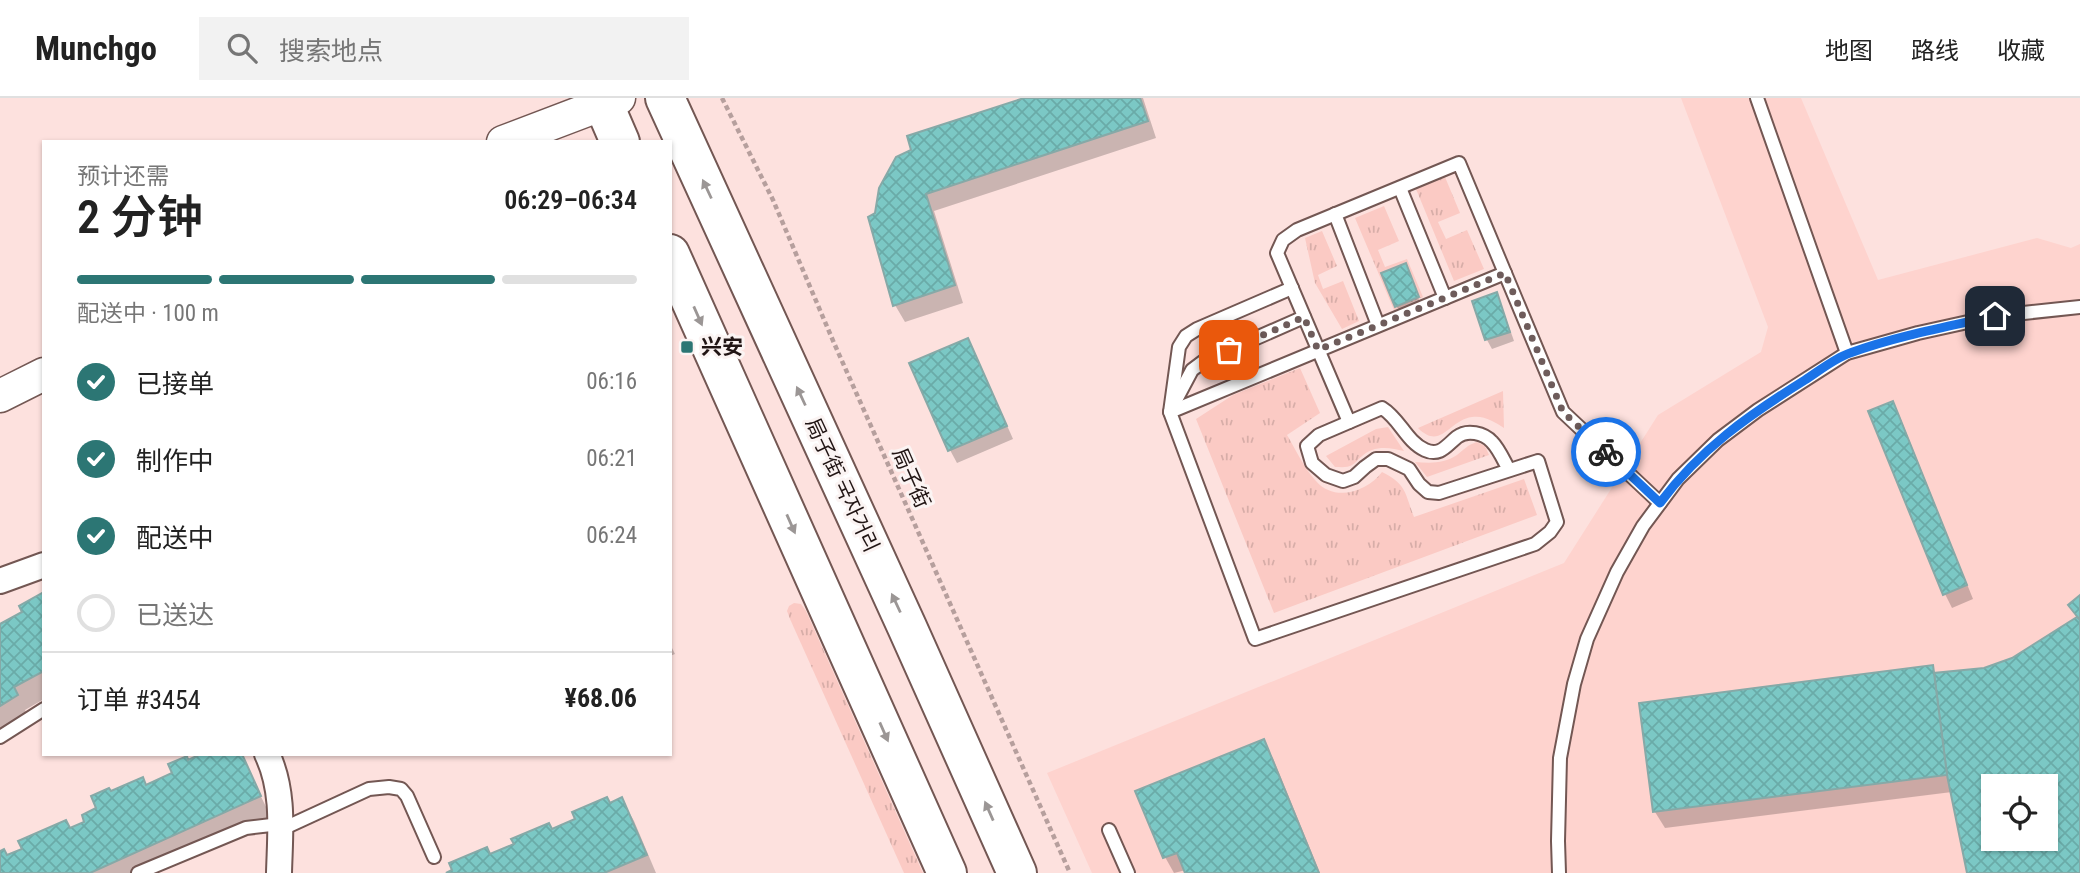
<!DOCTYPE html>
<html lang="zh">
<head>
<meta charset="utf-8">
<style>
	:root { --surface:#fff; --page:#f2f2f2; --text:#222; --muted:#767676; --line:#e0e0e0; --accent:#2c7674 }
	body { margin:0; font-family:"Roboto Condensed","Noto Sans SC","Noto Sans KR",sans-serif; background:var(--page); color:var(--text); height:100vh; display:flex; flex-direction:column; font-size:26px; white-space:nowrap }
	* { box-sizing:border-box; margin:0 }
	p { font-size:23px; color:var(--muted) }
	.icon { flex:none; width:38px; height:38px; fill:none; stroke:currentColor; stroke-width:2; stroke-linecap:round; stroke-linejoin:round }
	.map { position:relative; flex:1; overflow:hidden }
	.drawer { position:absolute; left:42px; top:42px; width:630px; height:616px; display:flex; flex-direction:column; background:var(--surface); border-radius:0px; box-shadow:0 2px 5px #0004 }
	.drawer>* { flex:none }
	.fabs { position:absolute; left:1981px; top:676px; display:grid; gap:14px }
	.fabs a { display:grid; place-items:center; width:77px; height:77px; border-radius:0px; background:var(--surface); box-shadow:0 2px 5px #0004; font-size:35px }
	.pin { position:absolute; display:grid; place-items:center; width:60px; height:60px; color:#fff; margin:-30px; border-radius:14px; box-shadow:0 4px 10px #0006 }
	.courier { position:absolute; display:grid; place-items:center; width:70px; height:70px; margin:-35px; border:5px solid #1a73e8; border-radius:50%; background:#fff; color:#222; box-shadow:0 2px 9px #0007 }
	.overview em { font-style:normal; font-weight:600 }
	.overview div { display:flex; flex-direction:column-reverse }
	.overview { display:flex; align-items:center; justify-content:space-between; height:119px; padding:0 35px }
	h1 { font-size:46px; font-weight:600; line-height:52px }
	.bar { display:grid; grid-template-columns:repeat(4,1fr); gap:10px 7px; align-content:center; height:84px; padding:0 35px }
	.bar i { height:9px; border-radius:5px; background:var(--line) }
	.bar .selected { background:var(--accent) }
	.bar p { grid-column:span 4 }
	.line { display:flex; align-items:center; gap:18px; padding:0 35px; border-top:2px solid var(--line) }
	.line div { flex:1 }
	ol { padding:0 35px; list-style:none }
	li { display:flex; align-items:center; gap:21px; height:77px }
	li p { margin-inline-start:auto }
	li .icon { padding:7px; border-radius:50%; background:var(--accent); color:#fff; stroke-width:4 }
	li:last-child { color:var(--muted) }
	li i { width:38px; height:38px; border:4px solid var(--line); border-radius:50% }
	header { display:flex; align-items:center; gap:42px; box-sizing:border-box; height:98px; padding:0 35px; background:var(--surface); border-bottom:2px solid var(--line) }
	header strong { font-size:33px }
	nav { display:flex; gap:38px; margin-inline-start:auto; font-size:24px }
	.search { width:490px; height:63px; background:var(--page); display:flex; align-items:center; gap:18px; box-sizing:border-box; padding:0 24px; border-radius:0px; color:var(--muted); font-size:26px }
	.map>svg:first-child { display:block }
</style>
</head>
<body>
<header>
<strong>Munchgo</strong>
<div class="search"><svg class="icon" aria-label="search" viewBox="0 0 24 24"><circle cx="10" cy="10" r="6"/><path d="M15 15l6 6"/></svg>搜索地点</div>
<nav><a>地图</a><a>路线</a><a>收藏</a></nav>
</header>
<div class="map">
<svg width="2080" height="775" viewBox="0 0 2080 775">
	<defs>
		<pattern id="grass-tufts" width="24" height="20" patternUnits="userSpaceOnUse" patternTransform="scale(1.75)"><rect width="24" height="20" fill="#fbcac4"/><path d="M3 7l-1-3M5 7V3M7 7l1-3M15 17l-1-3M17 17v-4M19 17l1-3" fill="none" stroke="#d7ada8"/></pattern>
		<pattern id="building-cross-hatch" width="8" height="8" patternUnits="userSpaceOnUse" patternTransform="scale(1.75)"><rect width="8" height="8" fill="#7bc8c5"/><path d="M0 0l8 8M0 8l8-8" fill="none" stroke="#6aaba8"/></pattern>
	</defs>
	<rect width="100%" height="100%" fill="#fde1de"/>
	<path fill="#fed3ce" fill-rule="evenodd" d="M1681,0H1801L1878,182L2037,140L2071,150L2080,146V775H1092L1047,675L1564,465L1658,317L1761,254L1768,229ZM1993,688H2046V740H1993Z"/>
	<g fill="url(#grass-tufts)">
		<path d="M1445,79L1460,115L1438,124L1446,141L1467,132L1484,171L1454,183L1416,91Z"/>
		<path d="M1384,108L1399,143L1378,152L1385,169L1407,161L1423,199L1394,212L1355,120Z"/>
		<path d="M1322,133L1337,168L1318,177L1323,191L1343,183L1359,223L1342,231L1315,185L1305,140Z"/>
		<path d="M1300,270L1320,315L1287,337C1296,352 1304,370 1316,383C1335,405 1368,393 1382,374C1407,386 1405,396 1414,419L1524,381L1537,417L1274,515L1196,321L1233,297Z"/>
		<path d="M1503,293L1504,330C1495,324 1484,317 1472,319C1449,322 1441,353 1418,330Z"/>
		<path d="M1388,329L1404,353C1389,349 1373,347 1361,359C1357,362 1356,365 1352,367C1348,370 1340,369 1335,369L1326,358L1376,331Z"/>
		<path d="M1477,344L1485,348L1489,357L1427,379L1415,364C1430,365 1444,366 1457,357C1465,351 1467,347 1477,344Z"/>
		<path d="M794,505L801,506L806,513L923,775H904L790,521L787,513L789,508Z"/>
	</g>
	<g fill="#0003" fill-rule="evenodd">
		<path d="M1030,0H1143L1156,40L934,113L963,205L905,224L895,207L870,120Z"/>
		<path d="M1407,171L1420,204L1399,212L1396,208Z"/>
		<path d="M1496,197L1501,206L1514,243L1492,251L1487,242L1474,204Z"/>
		<path d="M975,255L1013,341L957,365L950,352Z"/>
		<path d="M1892,306L1900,319L1973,501L1952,510L1945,496L1870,314Z"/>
		<path d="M44,496V601L25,612L29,620L0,636V528L25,515Z"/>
		<path d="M2080,500V775H1969L1952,694L1665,730L1655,714L1932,569L1936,577L1985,571L2012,561L2077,520L2070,508ZM1993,688H2046V740H1993Z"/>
		<path d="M670,546L675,556L670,558Z"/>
		<path d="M1263,643L1273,660L1320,775H1187L1186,772L1174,775L1165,759Z"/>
		<path d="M240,656L272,721L151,775H0V755L7,759L87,724L110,695L146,688L175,676L188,664Z"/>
		<path d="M622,702L634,723L656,775H450Z"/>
	</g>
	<g fill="url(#building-cross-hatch)" stroke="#86a9a7" stroke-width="2" fill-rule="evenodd">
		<path d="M1024,0H1140L1148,23L926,96L955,187L893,208L868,119L875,115L879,90L896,59L911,52L907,38Z"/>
		<path d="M1406,165L1419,199L1395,209L1381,175Z"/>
		<path d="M1497,194L1510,234L1485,242L1472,203Z"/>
		<path d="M968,240L1007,328L948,353L909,265Z"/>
		<path d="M1893,303L1967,487L1943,497L1868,313Z"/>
		<path d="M44,494V573L14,589L18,597L0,608V526L22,514L19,508Z"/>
		<path d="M2080,497V522L2068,507Z"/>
		<path d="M2077,519L2080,522V775H1967L1947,677L1934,575L1984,570L2012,560ZM1993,688H2046V740H1993Z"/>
		<path d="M1933,567L1947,677L1653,714L1639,605Z"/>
		<path d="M1264,641L1319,775H1185L1177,755L1163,760L1135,693Z"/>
		<path d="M201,656H242L261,698L90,775H0V753L4,751L7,757L22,751L18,743L66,722L70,730L84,724L82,717L96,710L91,698L109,690L111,693L143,679L146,687L172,675L168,666L187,658L188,662Z"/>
		<path d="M607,699L610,705L622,699L647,757L604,775H446L452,772L449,765L487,749L490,756L514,746L511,741L549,725L552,731L575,721L572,714Z"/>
	</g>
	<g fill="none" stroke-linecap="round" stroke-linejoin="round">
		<defs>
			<g id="service">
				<path d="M1757,0L1847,255"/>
				<path d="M1400,90L1445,200"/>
				<path d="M1335,116L1378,227"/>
				<path d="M1505,175L1170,314L1255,541L1535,446L1550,434L1557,424L1538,363L1439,395L1428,394L1419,386L1409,371L1388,361H1376L1365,369L1354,379L1343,383L1326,377L1312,365L1307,348L1319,337L1382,310C1400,321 1406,343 1425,352C1440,359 1447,347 1457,339C1467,331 1484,335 1492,344C1499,351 1504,363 1509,372"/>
				<path d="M1175,304L1192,272L1204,263L1304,219"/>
				<path d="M1170,314L1179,249L1186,238L1197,231L1292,190"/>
				<path d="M1349,324L1277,155L1283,142L1297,132L1459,65L1563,314L1660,405"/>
				<path d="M0,639L44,611"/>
				<path d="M280,732L369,691L389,689L401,691L407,698L434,759"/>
				<path d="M1109,732L1128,775"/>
				<path d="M138,775L246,730L280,726"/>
				<path d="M1559,775L1558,743L1560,660L1574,586L1587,541L1617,474L1643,428L1678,381L1718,342L1758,312L1847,255L1918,235L1995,218L2080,209"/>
			</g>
			<g id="minor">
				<path d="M0,483L44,467"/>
				<path d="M267,656C285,694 280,735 279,775"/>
			</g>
			<g id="tertiary">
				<path d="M503,44L619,0"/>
				<path d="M0,298L44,276"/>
			</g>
			<g id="primary">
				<path d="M601,0L620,44"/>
				<path d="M665,0L907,529L1017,775"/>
				<path d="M670,156L947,775"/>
			</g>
		</defs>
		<use href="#service" stroke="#735753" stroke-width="16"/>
		<use href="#minor" stroke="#735753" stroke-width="28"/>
		<use href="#tertiary" stroke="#735753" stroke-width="35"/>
		<use href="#primary" stroke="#735753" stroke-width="42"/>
		<path stroke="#b69f9d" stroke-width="4.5" stroke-dasharray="5 3.5" stroke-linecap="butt" d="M722,0L773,102L834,245L1070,775"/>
		<use href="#service" stroke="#fff" stroke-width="12"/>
		<use href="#minor" stroke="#fff" stroke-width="24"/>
		<use href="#tertiary" stroke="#fff" stroke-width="32"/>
		<use href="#primary" stroke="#fff" stroke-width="38"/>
	</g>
	<defs><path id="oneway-solid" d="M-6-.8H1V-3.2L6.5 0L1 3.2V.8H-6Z" transform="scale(1.75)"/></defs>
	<g fill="#9b9695">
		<use href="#oneway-solid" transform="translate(707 91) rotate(-115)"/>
		<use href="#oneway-solid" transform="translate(698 218) rotate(66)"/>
		<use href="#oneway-solid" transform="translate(801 298) rotate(-115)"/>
		<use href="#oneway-solid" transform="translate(791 426) rotate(66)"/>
		<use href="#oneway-solid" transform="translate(896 505) rotate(-115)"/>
		<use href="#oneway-solid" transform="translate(884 634) rotate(66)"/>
		<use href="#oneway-solid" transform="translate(989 713) rotate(-114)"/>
	</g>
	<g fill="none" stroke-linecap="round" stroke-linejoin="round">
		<path stroke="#6e5c5b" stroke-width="7" stroke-dasharray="0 12.6" d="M1229,252L1304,219L1318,252L1505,175L1563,314L1606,354"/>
		<path stroke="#1a73e8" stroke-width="9" d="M1606,354L1660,405C1700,351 1749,317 1805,282C1819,273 1835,260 1850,255C1897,238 1946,229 1995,218"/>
	</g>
	<rect fill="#2c7674" stroke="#fbf4f3" stroke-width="2.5" x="680" y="242" width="14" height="14" rx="3.5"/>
	<g text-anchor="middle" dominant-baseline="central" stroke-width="6" stroke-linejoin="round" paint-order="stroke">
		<g font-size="21" font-weight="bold" fill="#211514" stroke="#fbf4f3" text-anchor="start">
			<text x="701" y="249">兴安</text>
		</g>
		<g font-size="21" fill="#211514" stroke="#fbf4f3">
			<text transform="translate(911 380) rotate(66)">局子街</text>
			<text transform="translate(842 387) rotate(65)">局子街 국자거리</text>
		</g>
	</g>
</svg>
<div class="fabs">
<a><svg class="icon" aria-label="locate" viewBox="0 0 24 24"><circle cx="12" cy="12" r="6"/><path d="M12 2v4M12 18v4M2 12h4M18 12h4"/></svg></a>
</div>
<div class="pin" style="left:1229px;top:252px;background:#ea580c"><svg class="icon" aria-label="bag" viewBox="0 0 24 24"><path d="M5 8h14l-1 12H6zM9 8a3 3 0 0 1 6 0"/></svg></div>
<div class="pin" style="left:1995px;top:218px;background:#1f2937"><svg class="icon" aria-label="home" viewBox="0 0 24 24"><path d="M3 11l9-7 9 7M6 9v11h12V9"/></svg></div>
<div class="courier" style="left:1606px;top:354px"><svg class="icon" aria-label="bike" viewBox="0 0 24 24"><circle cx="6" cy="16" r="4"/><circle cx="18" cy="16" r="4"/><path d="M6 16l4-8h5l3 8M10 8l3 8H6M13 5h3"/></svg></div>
<section class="drawer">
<div class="overview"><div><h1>2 分钟</h1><p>预计还需</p></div><em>06:29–06:34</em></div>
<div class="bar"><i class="selected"></i><i class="selected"></i><i class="selected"></i><i></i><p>配送中 · 100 m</p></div>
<ol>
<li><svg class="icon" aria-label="check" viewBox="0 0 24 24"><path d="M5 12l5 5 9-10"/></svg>已接单<p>06:16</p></li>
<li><svg class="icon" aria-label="check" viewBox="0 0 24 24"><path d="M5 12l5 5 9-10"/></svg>制作中<p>06:21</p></li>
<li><svg class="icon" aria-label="check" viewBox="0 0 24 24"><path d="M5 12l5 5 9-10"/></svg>配送中<p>06:24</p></li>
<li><i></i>已送达</li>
</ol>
<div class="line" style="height:91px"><div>订单 #3454</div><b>¥68.06</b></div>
</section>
</div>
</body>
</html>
